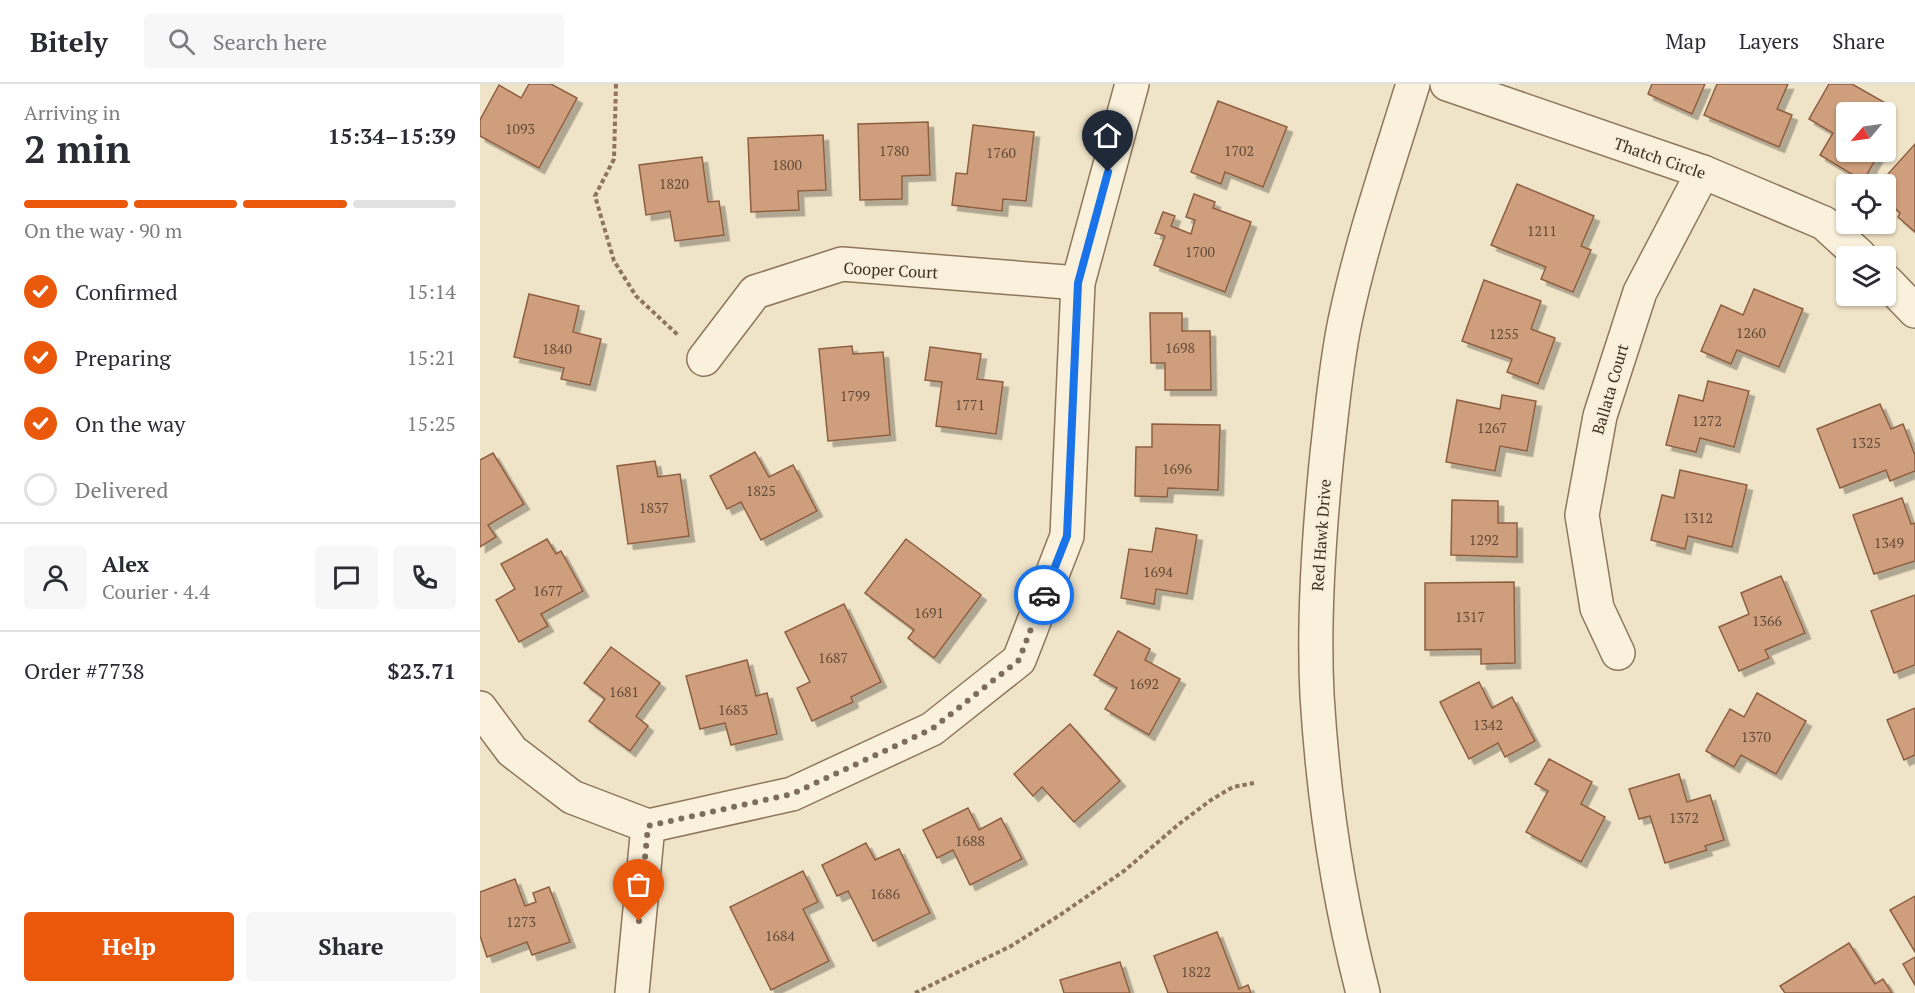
<!DOCTYPE html>
<html lang="en">
<head>
<meta charset="utf-8">
<style>
	:root { --surface:#fff; --page:#f7f7f7; --text:#2b2b33; --muted:#7c7c81; --line:#e1e1e2; --accent:#ea580c }
	body { margin:0; font-family:"PT Serif",serif; background:var(--page); color:var(--text); height:100vh; display:flex; flex-direction:column; font-size:22px; white-space:nowrap }
	* { box-sizing:border-box; margin:0 }
	p { font-size:20px; color:var(--muted) }
	.icon { flex:none; width:33px; height:33px; fill:none; stroke:currentColor; stroke-width:2; stroke-linecap:round; stroke-linejoin:round }
	.map { position:relative; flex:1; overflow:hidden }
	.side { display:flex; flex-direction:column; background:var(--surface); width:480px }
	.side>* { flex:none }
	.needle { width:39px; rotate:241deg }
	.tools { position:absolute; left:1356px; top:18px; display:grid; gap:12px }
	.tools a { display:grid; place-items:center; width:60px; height:60px; border-radius:6px; background:var(--surface); box-shadow:0 2px 4px #0004; font-size:30px }
	.pin { position:absolute; display:grid; place-items:center; width:51px; height:51px; color:#fff; margin:-62px -26px; border-radius:50% 50% 50% 0; rotate:-45deg; box-shadow:0 0 6px #0007 }
	.pin .icon { rotate:45deg }
	.courier { position:absolute; display:grid; place-items:center; width:60px; height:60px; margin:-30px; border:4px solid #1a73e8; border-radius:50%; background:#fff; color:#222; box-shadow:0 2px 8px #0007 }
	.summary em { font-style:normal; font-weight:700 }
	.summary div { display:flex; flex-direction:column-reverse }
	.summary { display:flex; align-items:center; justify-content:space-between; height:102px; padding:0 24px }
	h1 { font-size:39px; font-weight:700; line-height:45px }
	.bar { display:grid; grid-template-columns:repeat(4,1fr); gap:9px 6px; align-content:center; height:72px; padding:0 24px }
	.bar i { height:8px; border-radius:4px; background:var(--line) }
	.bar .current { background:var(--accent) }
	.bar p { grid-column:span 4 }
	.line { display:flex; align-items:center; gap:15px; padding:0 24px; border-top:2px solid var(--line) }
	.line div { flex:1 }
	.round { display:grid; place-items:center; flex:none; width:63px; height:63px; border-radius:6px; background:var(--page) }
	ol { padding:0 24px; list-style:none }
	li { display:flex; align-items:center; gap:18px; height:66px }
	li p { margin-inline-start:auto }
	li .icon { padding:6px; border-radius:50%; background:var(--accent); color:#fff; stroke-width:4 }
	li:last-child { color:var(--muted) }
	li i { width:33px; height:33px; border:3px solid var(--line); border-radius:50% }
	.button { display:flex; gap:12px; margin-top:auto; padding:12px 24px }
	.button a { flex:1; height:69px; border-radius:6px; background:var(--accent); color:#fff; font-size:24px; font-weight:700; line-height:69px; text-align:center }
	.button a+a { background:var(--page); color:var(--text) }
	header { display:flex; align-items:center; gap:36px; box-sizing:border-box; height:84px; padding:0 30px; background:var(--surface); border-bottom:2px solid var(--line) }
	header strong { font-size:28px }
	nav { display:flex; gap:33px; margin-inline-start:auto; font-size:21px }
	.search { width:420px; height:54px; background:var(--page); display:flex; align-items:center; gap:15px; box-sizing:border-box; padding:0 21px; border-radius:6px; color:var(--muted); font-size:22px }
	main { display:flex; flex:1; min-height:0 }
	.map>svg:first-child { display:block }
</style>
</head>
<body>
<header>
<strong>Bitely</strong>
<div class="search"><svg class="icon" aria-label="search" viewBox="0 0 24 24"><circle cx="10" cy="10" r="6"/><path d="M15 15l6 6"/></svg>Search here</div>
<nav><a>Map</a><a>Layers</a><a>Share</a></nav>
</header>
<main>
<section class="side">
<div class="summary"><div><h1>2 min</h1><p>Arriving in</p></div><em>15:34–15:39</em></div>
<div class="bar"><i class="current"></i><i class="current"></i><i class="current"></i><i></i><p>On the way · 90 m</p></div>
<ol>
<li><svg class="icon" aria-label="check" viewBox="0 0 24 24"><path d="M5 12l5 5 9-10"/></svg>Confirmed<p>15:14</p></li>
<li><svg class="icon" aria-label="check" viewBox="0 0 24 24"><path d="M5 12l5 5 9-10"/></svg>Preparing<p>15:21</p></li>
<li><svg class="icon" aria-label="check" viewBox="0 0 24 24"><path d="M5 12l5 5 9-10"/></svg>On the way<p>15:25</p></li>
<li><i></i>Delivered</li>
</ol>
<div class="line" style="height:108px"><a class="round"><svg class="icon" aria-label="person" viewBox="0 0 24 24"><circle cx="12" cy="8" r="4"/><path d="M4 21q1-7 8-7t8 7"/></svg></a><div><b>Alex</b><p>Courier · 4.4</p></div><a class="round"><svg class="icon" aria-label="chat" viewBox="0 0 24 24"><path d="M4 5h16v11H9l-5 4z"/></svg></a><a class="round"><svg class="icon" aria-label="phone" viewBox="0 0 24 24"><path d="M5 4h4l2 5-3 2q2 4 5 5l2-3 5 2v4C11 20 4 13 5 4z"/></svg></a></div>
<div class="line" style="height:78px"><div>Order #7738</div><b>$23.71</b></div>
<div class="button"><a>Help</a><a>Share</a></div>
</section>
<div class="map">
<svg width="1435" height="909" viewBox="0 0 1435 909">
	<defs>
		<filter id="shadow"><feDropShadow dx="5.5" dy="5.5" stdDeviation="0" flood-color="#0004"/></filter>
	</defs>
	<rect width="100%" height="100%" fill="#f0e4c8"/>
	<g fill="#cf9f7d" stroke="#8d5f41" stroke-width="1.5" filter="url(#shadow)">
		<path d="M49,0H71L97,14L59,84L0,52V36L19,1L41,14Z"/>
		<path d="M1172,0H1225L1212,30L1168,10Z"/>
		<path d="M1237,0H1308L1297,25L1312,31L1299,63L1224,31Z"/>
		<path d="M1349,0H1372L1409,21L1405,28H1366V68H1400L1383,97L1340,71L1353,49L1329,35Z"/>
		<path d="M738,17L807,43L783,103L745,88L741,100L711,88Z"/>
		<path d="M448,38L450,91L422,92V115L380,116L378,40Z"/>
		<path d="M493,41L554,48L546,117L523,115L522,127L472,121L476,89L487,90Z"/>
		<path d="M343,51L346,106L318,107L319,126L271,128L268,54Z"/>
		<path d="M1435,60V148L1418,133L1420,129L1406,116V100H1399Z"/>
		<path d="M222,73L228,118L239,117L244,151L195,157L190,127L166,131L159,81Z"/>
		<path d="M1037,100L1114,132L1101,162L1111,166L1093,208L1061,195L1066,183L1011,161Z"/>
		<path d="M714,110L735,118L733,124L771,138L745,208L674,181L685,152L675,149L683,128L695,132L691,142L711,150L715,136L706,133Z"/>
		<path d="M1004,196L1061,217L1051,245L1075,254L1058,300L1027,288L1032,275L982,257Z"/>
		<path d="M1274,205L1323,225L1299,283L1257,266L1251,280L1221,267L1241,221L1263,231Z"/>
		<path d="M49,210L99,222L93,248L121,255L110,301L81,295L84,284L34,273Z"/>
		<path d="M670,229H702V247H730L731,306H685V279H671Z"/>
		<path d="M372,262L373,270L403,268L410,351L348,357L339,265Z"/>
		<path d="M450,263L501,270L497,295L523,298L516,350L456,342L462,298L445,296Z"/>
		<path d="M1228,297L1269,307L1254,363L1220,354L1216,368L1186,361L1199,311L1223,317Z"/>
		<path d="M1022,311L1056,317L1047,367L1020,362L1015,387L966,378L977,316L1020,325Z"/>
		<path d="M1400,320L1411,345L1423,340L1435,371V387L1410,397L1406,386L1360,404L1337,345Z"/>
		<path d="M672,340L740,341L738,406L688,404L687,413L655,412L656,363H672Z"/>
		<path d="M275,368L289,393L313,381L337,427L281,456L261,418L247,425L230,392Z"/>
		<path d="M13,369L44,420L8,441L16,453L0,463V376Z"/>
		<path d="M175,377L178,393L200,390L209,452L148,460L137,382Z"/>
		<path d="M1200,386L1267,401L1252,463L1208,452L1205,465L1171,456L1182,411L1194,414Z"/>
		<path d="M1422,414L1431,440L1435,439V477L1394,490L1373,431Z"/>
		<path d="M972,416L1018,417V439H1037V473L971,471Z"/>
		<path d="M676,444L717,451L707,510L676,505L674,520L641,514L649,465L672,468Z"/>
		<path d="M67,455L76,470L81,467L103,507L61,530L68,542L39,558L16,516L35,505L21,480Z"/>
		<path d="M426,455L501,511L454,574L428,554L434,546L385,509Z"/>
		<path d="M1301,492L1325,549L1285,566L1289,574L1259,587L1239,543L1269,530L1261,509Z"/>
		<path d="M1034,498L1035,579L1001,580V565L945,566V499Z"/>
		<path d="M1435,511V581L1414,589L1391,527Z"/>
		<path d="M364,520L401,598L371,613L373,618L332,637L317,604L330,598L305,548Z"/>
		<path d="M638,547L670,565L665,576L700,595L669,651L625,625L637,604L614,591Z"/>
		<path d="M131,563L180,599L156,632L168,642L150,667L109,637L125,615L104,599Z"/>
		<path d="M267,576L276,612L287,609L297,650L251,661L245,639L220,645L206,592Z"/>
		<path d="M999,598L1012,624L1032,613L1055,657L1025,673L1018,659L989,675L960,618Z"/>
		<path d="M1277,609L1326,637L1296,690L1261,671L1254,683L1226,667L1250,625L1264,633Z"/>
		<path d="M1435,624V671L1424,676L1407,636Z"/>
		<path d="M590,640L640,697L594,738L562,703L553,712L534,690Z"/>
		<path d="M1069,675L1112,698L1101,720L1125,733L1101,778L1046,748L1068,707L1055,700Z"/>
		<path d="M1199,690L1207,718L1230,711L1244,756L1225,762L1227,766L1185,779L1170,732L1159,735L1149,705Z"/>
		<path d="M488,724L499,746L521,734L542,775L490,801L473,766L457,774L443,746Z"/>
		<path d="M386,759L395,776L419,765L450,829L393,857L368,807L357,812L342,781Z"/>
		<path d="M323,787L338,818L323,825L349,877L291,906L250,823Z"/>
		<path d="M35,795L45,822L56,818L53,809L69,803L90,858L52,871L47,858L7,873L0,852V808Z"/>
		<path d="M1435,812V868L1410,826Z"/>
		<path d="M737,848L759,905L768,901L771,909H688L674,872Z"/>
		<path d="M1369,859L1395,900L1403,895L1412,909H1305L1300,902Z"/>
		<path d="M1435,873V901L1423,880Z"/>
		<path d="M640,878L650,909H584L580,896Z"/>
	</g>
	<g fill="none" stroke-linecap="round" stroke-linejoin="round">
		<defs>
			<g id="minor">
				<path d="M967,0L1223,88L1344,139L1380,172"/>
				<path d="M1406,197L1435,227"/>
				<path d="M224,275L275,208L362,180L598,199"/>
				<path d="M1138,569L1117,524L1102,431L1120,332L1160,208L1223,88"/>
				<path d="M0,624L32,667L92,713L168,742L312,710L452,645L539,576L587,452L598,199L652,0"/>
				<path d="M152,909L168,742"/>
				<path d="M883,909C858,812 843,711 837,611C833,532 839,449 847,370C852,326 856,280 865,237C882,156 909,78 933,0"/>
			</g>
		</defs>
		<use href="#minor" stroke="#8d765c" stroke-width="36"/>
		<g stroke="#8d765c" stroke-width="4" stroke-dasharray="4.5 3" stroke-linecap="butt">
			<path d="M136,0L134,75L115,112L134,177L156,212L199,252"/>
			<path d="M435,909L531,862L580,831L644,787L699,740L731,716L753,703L774,699"/>
		</g>
		<use href="#minor" stroke="#faf1dc" stroke-width="33"/>
	</g>
	<g fill="none" stroke-linecap="round" stroke-linejoin="round">
		<path stroke="#7c6e5b" stroke-width="6" stroke-dasharray="0 10.8" d="M159,837L168,742L312,710L452,645L539,576L564,511"/>
		<path stroke="#1a73e8" stroke-width="8" d="M564,511L587,452L598,199L628,88"/>
	</g>
	<g text-anchor="middle" dominant-baseline="central" stroke-width="4.5" stroke-linejoin="round" paint-order="stroke">
		<g font-size="14" fill="#624a37">
			<text x="40" y="44">1093</text>
			<text x="414" y="66">1780</text>
			<text x="759" y="66">1702</text>
			<text x="521" y="68">1760</text>
			<text x="307" y="80">1800</text>
			<text x="194" y="99">1820</text>
			<text x="1062" y="146">1211</text>
			<text x="720" y="167">1700</text>
			<text x="1271" y="248">1260</text>
			<text x="1024" y="249">1255</text>
			<text x="700" y="263">1698</text>
			<text x="77" y="264">1840</text>
			<text x="375" y="311">1799</text>
			<text x="490" y="320">1771</text>
			<text x="1227" y="336">1272</text>
			<text x="1012" y="343">1267</text>
			<text x="1386" y="358">1325</text>
			<text x="697" y="384">1696</text>
			<text x="281" y="406">1825</text>
			<text x="174" y="423">1837</text>
			<text x="1218" y="433">1312</text>
			<text x="1004" y="455">1292</text>
			<text x="1409" y="458">1349</text>
			<text x="678" y="487">1694</text>
			<text x="68" y="506">1677</text>
			<text x="449" y="528">1691</text>
			<text x="990" y="532">1317</text>
			<text x="1287" y="536">1366</text>
			<text x="353" y="573">1687</text>
			<text x="664" y="599">1692</text>
			<text x="144" y="607">1681</text>
			<text x="253" y="625">1683</text>
			<text x="1008" y="640">1342</text>
			<text x="1276" y="652">1370</text>
			<text x="1204" y="733">1372</text>
			<text x="490" y="756">1688</text>
			<text x="405" y="809">1686</text>
			<text x="41" y="837">1273</text>
			<text x="300" y="851">1684</text>
			<text x="716" y="887">1822</text>
		</g>
		<g font-size="16" fill="#3d2e20" stroke="#f7eed8">
			<text transform="translate(1180 74) rotate(19)">Thatch Circle</text>
			<text transform="translate(411 186) rotate(3)">Cooper Court</text>
			<text transform="translate(1130 305) rotate(-74)">Ballata Court</text>
			<text transform="translate(841 451) rotate(-86)">Red Hawk Drive</text>
		</g>
	</g>
</svg>
<div class="tools">
<a><svg class="needle" viewBox="-14 -14 28 28"><path d="M0-13l5 13h-10z" fill="#e53935"/><path d="M0 13l5-13h-10z" fill="#7c7c81"/></svg></a>
<a><svg class="icon" aria-label="locate" viewBox="0 0 24 24"><circle cx="12" cy="12" r="6"/><path d="M12 2v4M12 18v4M2 12h4M18 12h4"/></svg></a>
<a><svg class="icon" aria-label="layers" viewBox="0 0 24 24"><path d="M12 4l9 5-9 5-9-5zM3 14l9 5 9-5"/></svg></a>
</div>
<div class="pin" style="left:159px;top:837px;background:#ea580c"><svg class="icon" aria-label="bag" viewBox="0 0 24 24"><path d="M5 8h14l-1 12H6zM9 8a3 3 0 0 1 6 0"/></svg></div>
<div class="pin" style="left:628px;top:88px;background:#1f2937"><svg class="icon" aria-label="home" viewBox="0 0 24 24"><path d="M3 11l9-7 9 7M6 9v11h12V9"/></svg></div>
<div class="courier" style="left:564px;top:511px"><svg class="icon" aria-label="car" viewBox="0 0 24 24"><path d="M5 17H2v-5l4-1 3-4h7l3 4 3 1v5h-3M9 17h6M6 11h13"/><circle cx="7" cy="17" r="2"/><circle cx="17" cy="17" r="2"/></svg></div>
</div>
</main>
</body>
</html>
